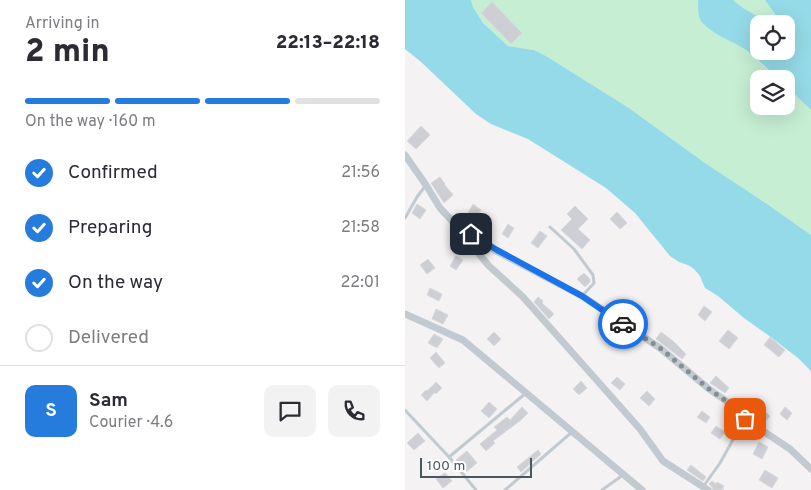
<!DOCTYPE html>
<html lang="en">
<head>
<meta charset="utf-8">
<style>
	:root { --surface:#fff; --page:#f2f2f3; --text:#2b2b33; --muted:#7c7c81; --line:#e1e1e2; --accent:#257cdc }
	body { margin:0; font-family:Overpass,sans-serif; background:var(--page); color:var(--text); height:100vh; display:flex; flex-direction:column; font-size:19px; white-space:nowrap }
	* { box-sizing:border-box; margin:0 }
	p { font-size:16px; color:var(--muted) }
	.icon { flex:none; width:28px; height:28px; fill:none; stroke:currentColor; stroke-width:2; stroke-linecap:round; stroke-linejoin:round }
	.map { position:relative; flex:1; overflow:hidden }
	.sheet { display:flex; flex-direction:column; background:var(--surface); width:405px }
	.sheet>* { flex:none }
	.tools { position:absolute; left:345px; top:15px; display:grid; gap:10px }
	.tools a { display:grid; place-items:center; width:45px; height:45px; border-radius:10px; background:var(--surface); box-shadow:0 5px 20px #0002; font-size:25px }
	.scale { position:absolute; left:15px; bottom:12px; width:112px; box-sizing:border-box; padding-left:5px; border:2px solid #4b565f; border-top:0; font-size:14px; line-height:18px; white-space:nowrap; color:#4b565f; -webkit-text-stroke:4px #fff; paint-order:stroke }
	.pin { position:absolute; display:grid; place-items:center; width:42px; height:42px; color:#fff; margin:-21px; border-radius:10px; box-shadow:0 2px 8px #0006 }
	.courier { position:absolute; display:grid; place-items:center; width:50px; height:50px; margin:-25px; border:4px solid #1a73e8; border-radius:50%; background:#fff; color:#222; box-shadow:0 1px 6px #0007 }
	.overview em { font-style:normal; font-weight:800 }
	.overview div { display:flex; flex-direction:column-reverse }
	.overview { display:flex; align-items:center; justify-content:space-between; height:85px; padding:0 25px }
	h1 { font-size:32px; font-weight:800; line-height:38px }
	.bar { display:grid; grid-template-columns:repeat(4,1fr); gap:8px 5px; align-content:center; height:60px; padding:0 25px }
	.bar i { height:6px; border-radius:4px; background:var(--line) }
	.bar .active { background:var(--accent) }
	.bar p { grid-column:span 4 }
	.line { display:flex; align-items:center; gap:12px; padding:0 25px; border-top:1px solid var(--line) }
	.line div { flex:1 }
	.round { display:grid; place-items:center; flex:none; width:52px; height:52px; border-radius:10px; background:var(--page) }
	ol { padding:0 25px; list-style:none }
	li { display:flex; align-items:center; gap:15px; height:55px }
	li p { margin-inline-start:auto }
	li .icon { padding:5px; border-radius:50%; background:var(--accent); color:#fff; stroke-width:4 }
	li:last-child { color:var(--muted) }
	li i { width:28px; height:28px; border:2px solid var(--line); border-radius:50% }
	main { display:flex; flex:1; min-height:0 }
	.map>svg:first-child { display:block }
</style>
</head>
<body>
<main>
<section class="sheet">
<div class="overview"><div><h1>2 min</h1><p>Arriving in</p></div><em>22:13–22:18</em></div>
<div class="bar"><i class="active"></i><i class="active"></i><i class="active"></i><i></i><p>On the way · 160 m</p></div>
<ol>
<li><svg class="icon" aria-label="check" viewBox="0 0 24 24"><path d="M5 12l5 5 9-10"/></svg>Confirmed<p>21:56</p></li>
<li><svg class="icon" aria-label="check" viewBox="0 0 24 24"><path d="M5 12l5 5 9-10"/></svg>Preparing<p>21:58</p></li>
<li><svg class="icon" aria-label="check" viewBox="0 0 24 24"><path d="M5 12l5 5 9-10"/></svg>On the way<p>22:01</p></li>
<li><i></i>Delivered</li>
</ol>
<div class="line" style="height:90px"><b class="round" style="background:var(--accent);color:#fff">S</b><div><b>Sam</b><p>Courier · 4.6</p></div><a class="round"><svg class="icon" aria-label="chat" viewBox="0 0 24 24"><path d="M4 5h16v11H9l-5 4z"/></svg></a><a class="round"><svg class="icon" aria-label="phone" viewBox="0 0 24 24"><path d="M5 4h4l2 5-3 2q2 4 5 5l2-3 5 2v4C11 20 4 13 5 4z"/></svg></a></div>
</section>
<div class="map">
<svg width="406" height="490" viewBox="0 0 406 490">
	<rect width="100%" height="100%" fill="#f4f2f3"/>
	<g fill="#c5eed3">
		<path d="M66,0H293L294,13L300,25L310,32L342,51L373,79H354V106H381V86L406,110V235L365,206L300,163L224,108L141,56L129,50L103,46L78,23L68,7Z"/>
		<path d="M328,0H360L377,24H366L338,8Z"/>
	</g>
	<g fill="#95dae8">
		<path d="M0,0H66L68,7L78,23L103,46L129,50L141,56L224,108L300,163L365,206L406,235V371L393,358L363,335L339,318L313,296L300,288L295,276L289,269L283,265L274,262L265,256L230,213L201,188L123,139L86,124L71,114L15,61L0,49Z"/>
		<path d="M293,0H328L338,8L366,24H354V51H381V24H377L360,0H406V110L381,86V79H373C363,69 352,59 341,50C329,42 302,32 295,19C293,14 293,6 293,0Z"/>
	</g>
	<g fill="#cdcfd4" stroke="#d7d9dd">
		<path d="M87,2L117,33L106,44L76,13Z"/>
		<path d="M16,126L25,135L11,149L2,141Z"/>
		<path d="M35,177L40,184H39L48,195L39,203L26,183Z"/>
		<path d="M12,204L21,210L15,219L7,213Z"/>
		<path d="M68,204L76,210L69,222L61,217Z"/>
		<path d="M170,206L183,219L173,229L185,240L177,249L156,230L167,219L162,214Z"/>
		<path d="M212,212L222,223L215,229L205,219Z"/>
		<path d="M103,224L109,228L103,238L97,234Z"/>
		<path d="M135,231L142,236L133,248L126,243Z"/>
		<path d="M51,256L58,260L51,270L45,266Z"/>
		<path d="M23,259L30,268L22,274L15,265Z"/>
		<path d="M179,273L185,279V282L180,287L172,279Z"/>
		<path d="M25,288L37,294L34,301L22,295Z"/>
		<path d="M133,297L138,301L137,303L149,314L144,319L129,302Z"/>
		<path d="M299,306L307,312L300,321L293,315Z"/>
		<path d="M31,309L43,315L38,324L27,319Z"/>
		<path d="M323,330L333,338L324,349L314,341Z"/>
		<path d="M89,332L96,339L89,346L82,339Z"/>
		<path d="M256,332L268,341L281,354L277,359L251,339Z"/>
		<path d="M29,334L38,339L32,348L23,343Z"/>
		<path d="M365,337L380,350L374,357L359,345Z"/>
		<path d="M31,352L40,363L34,368L25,358Z"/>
		<path d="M311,376L324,388L320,393L305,383Z"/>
		<path d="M212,377L220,384L215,390L206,383Z"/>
		<path d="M176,381L182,388L174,395L168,389Z"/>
		<path d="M31,382L37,388L31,394L30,392L22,401L16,395L21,390L22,391Z"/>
		<path d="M242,391L250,399L244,406L235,398Z"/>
		<path d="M84,402L92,409L84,418L76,411Z"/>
		<path d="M117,407L123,413L116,420L88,441L90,443L81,451L75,444L92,430L89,427L102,417L105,420Z"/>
		<path d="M380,407L387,413L382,420L375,414Z"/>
		<path d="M357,409L365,416L358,424L349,419Z"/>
		<path d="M297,411L305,417L301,423L292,417Z"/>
		<path d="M311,426L320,432L315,439L306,433Z"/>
		<path d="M13,433L20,441L9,450L2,443Z"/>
		<path d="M354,442L363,447L357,459L348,454Z"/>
		<path d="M133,450L136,454L116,472L112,467Z"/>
		<path d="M62,451L72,463L61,472L51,460Z"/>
		<path d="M286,465L301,477L298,481L282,470Z"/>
		<path d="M360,470L373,478L367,488L354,480Z"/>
		<path d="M40,473L47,481L38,488L31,479Z"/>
		<path d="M307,481L311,484L312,482L319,486L317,489L319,490H308L307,487L304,484Z"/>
	</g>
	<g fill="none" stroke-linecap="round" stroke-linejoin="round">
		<g stroke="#c1cad0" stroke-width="3">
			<path d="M0,218L12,197L21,185"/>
			<path d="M145,227L169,249L188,275L189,283L178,295"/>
			<path d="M0,410L44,457L71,490"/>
			<path d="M44,457L121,393"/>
			<path d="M298,487L315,463L339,420"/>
			<path d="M100,490L167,432"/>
			<path d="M197,490L218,475"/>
		</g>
		<g stroke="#c1cad0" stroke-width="7">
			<path d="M0,155L21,185L35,208L52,226L91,251L177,296L255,348L304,389L324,403L340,419L385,449L406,469"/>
			<path d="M56,231L83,265L118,297L235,429L258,461L303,490"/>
			<path d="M0,314L58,340L237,490"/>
		</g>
	</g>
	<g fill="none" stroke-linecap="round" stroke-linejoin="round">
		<path stroke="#868d93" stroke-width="5" stroke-dasharray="0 9" d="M218,324L255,348L304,389L324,403L340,419"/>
		<path stroke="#1a73e8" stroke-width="6" d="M66,234L92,250L177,296L218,324"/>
	</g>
</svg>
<div class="tools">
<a><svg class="icon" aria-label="locate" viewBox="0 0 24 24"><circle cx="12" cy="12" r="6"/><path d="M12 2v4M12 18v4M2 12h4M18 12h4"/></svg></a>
<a><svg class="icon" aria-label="layers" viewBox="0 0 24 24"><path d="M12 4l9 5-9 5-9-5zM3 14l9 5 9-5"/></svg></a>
</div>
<div class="scale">100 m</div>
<div class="pin" style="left:340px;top:419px;background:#ea580c"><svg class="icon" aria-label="bag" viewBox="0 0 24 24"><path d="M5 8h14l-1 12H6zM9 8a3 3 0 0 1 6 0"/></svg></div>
<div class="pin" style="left:66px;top:234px;background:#1f2937"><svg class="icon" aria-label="home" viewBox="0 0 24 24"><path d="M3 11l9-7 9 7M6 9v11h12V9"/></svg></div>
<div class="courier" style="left:218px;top:324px"><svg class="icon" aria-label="car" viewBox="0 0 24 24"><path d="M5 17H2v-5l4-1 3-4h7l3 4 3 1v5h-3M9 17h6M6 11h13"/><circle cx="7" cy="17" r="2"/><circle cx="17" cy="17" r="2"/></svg></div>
</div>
</main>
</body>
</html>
